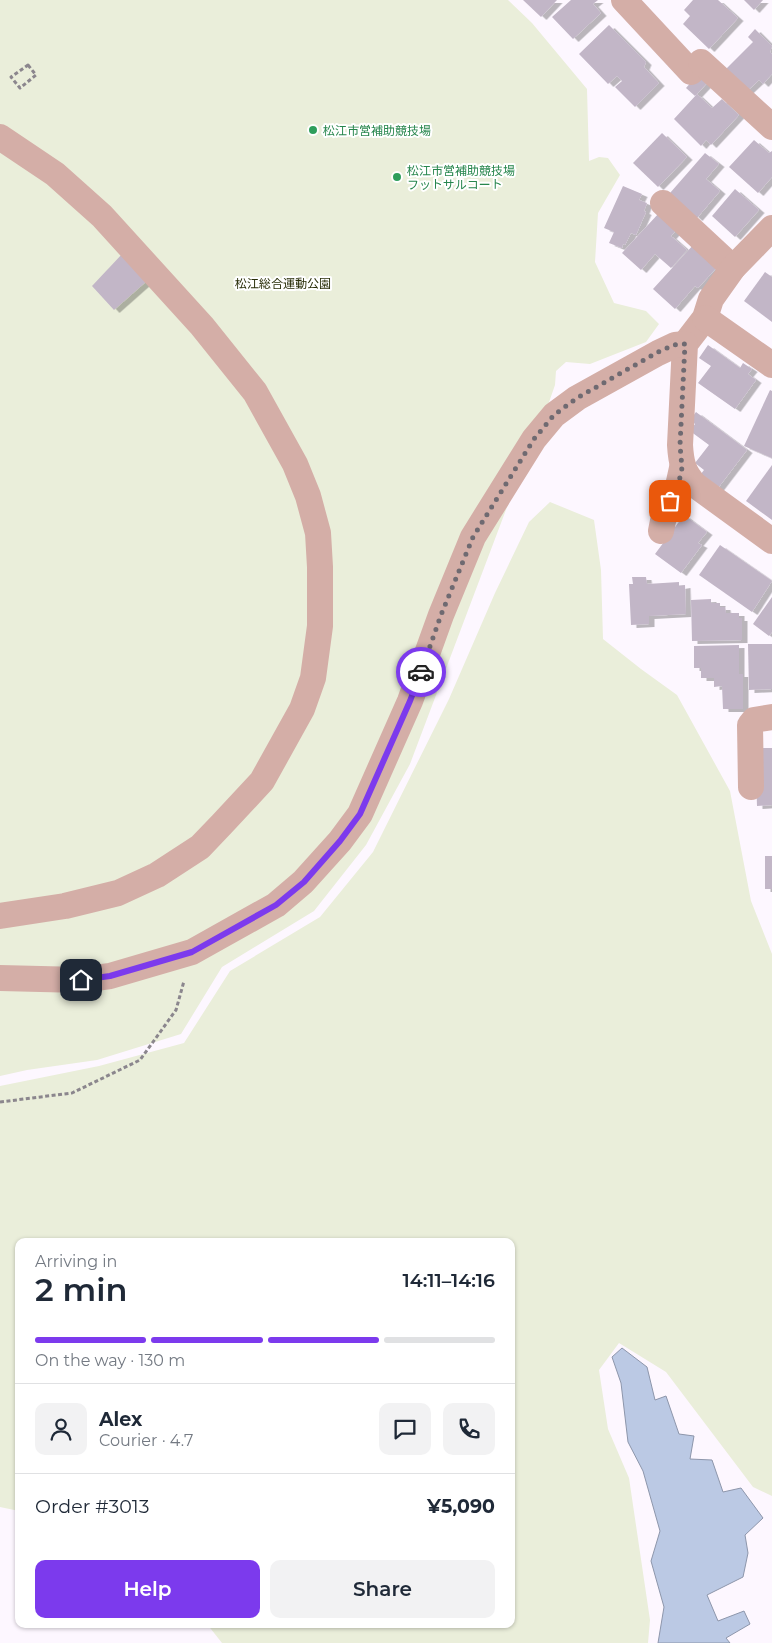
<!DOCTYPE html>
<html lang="en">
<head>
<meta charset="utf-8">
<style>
	:root { --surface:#fff; --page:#f2f2f3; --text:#1f2937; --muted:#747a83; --line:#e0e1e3; --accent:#7c3aed }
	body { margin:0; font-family:Montserrat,"Noto Sans JP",sans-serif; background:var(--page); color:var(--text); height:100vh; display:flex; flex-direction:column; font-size:19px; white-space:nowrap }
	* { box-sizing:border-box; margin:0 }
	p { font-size:16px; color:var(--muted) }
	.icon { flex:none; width:28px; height:28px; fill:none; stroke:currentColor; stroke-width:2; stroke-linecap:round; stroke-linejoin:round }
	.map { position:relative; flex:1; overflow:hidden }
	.sheet { position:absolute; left:15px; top:1238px; width:500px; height:390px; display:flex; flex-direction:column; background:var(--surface); border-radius:10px; box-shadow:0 1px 4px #0004 }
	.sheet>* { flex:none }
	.pin { position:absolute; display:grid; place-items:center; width:42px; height:42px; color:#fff; margin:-21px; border-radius:10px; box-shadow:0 2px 8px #0006 }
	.courier { position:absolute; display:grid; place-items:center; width:50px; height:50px; margin:-25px; border:4px solid #7c3aed; border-radius:50%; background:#fff; color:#222; box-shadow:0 1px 6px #0007 }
	.overview em { font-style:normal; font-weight:600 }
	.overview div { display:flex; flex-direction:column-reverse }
	.overview { display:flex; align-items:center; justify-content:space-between; height:85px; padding:0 20px }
	h1 { font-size:32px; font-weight:600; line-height:38px }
	.bar { display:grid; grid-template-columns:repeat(4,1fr); gap:8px 5px; align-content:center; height:60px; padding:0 20px }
	.bar i { height:6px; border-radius:4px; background:var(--line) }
	.bar .on { background:var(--accent) }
	.bar p { grid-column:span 4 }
	.line { display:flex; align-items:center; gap:12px; padding:0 20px; border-top:1px solid var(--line) }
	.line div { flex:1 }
	.round { display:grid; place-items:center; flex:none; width:52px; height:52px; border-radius:10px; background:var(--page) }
	.primary-button { display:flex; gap:10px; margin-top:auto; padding:10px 20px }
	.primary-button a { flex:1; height:58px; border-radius:10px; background:var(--accent); color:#fff; font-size:20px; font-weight:600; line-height:58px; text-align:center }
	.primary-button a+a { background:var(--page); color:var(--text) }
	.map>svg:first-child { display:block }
</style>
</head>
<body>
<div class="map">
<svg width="772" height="1643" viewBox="0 0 772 1643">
	<defs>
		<filter id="shadow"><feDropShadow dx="5.5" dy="3" stdDeviation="0" flood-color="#0004"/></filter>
	</defs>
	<rect width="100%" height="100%" fill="#fdf7ff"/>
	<g fill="#eaeeda">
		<path d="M0,0H508L532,23L587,89L589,161L599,157L608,158L620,175L598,213L595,262L614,303L646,311L659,324L646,342L590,364L566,362L556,371L555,385L547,408L518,478L410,764L366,845L314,911L222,967L181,1034L97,1060L27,1070L0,1076Z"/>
		<path d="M550,502L594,520L601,570L603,639L641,669L677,695L730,791L751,901L772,954V1496L753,1487L666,1372L619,1343L599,1370L608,1429L629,1478L650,1620L648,1643H222L207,1624H511V1241H19V1511L0,1507V1086L99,1066L184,1043L230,971L320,917L373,852L449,699L495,593L529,522Z"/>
	</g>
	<path fill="#bbc9e4" stroke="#8d96ab" d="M622,1348L647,1367L655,1400L666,1396L679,1434L694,1436L690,1459L712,1460L723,1492L741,1488L763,1518L745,1535L748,1553L743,1577L707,1595L718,1621L744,1611L750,1624L726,1638L730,1643H658L664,1607L651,1561L660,1531L643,1471L628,1442L621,1383L612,1357Z"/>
	<g fill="#c2b6c7" filter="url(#shadow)">
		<path d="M523,0H557L541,17Z"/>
		<path d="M571,0H598L593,4L601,13L573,39L552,17Z"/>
		<path d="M693,0H718L738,18L709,49L683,24L690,16L684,10Z"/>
		<path d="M744,0H763L754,10Z"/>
		<path d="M609,25L646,62L644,67L659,83L635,107L615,87L622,81L617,76L608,84L579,54Z"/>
		<path d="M755,29L772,46L770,52L772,54V74L763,84L759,80L746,92L724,71L753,42L748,37Z"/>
		<path d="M699,73L708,82L695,96L686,88Z"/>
		<path d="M697,94L712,108L722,99L739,115L711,145L706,140L701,146L674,119Z"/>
		<path d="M662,133L687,157L658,187L633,163Z"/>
		<path d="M754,140L769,153L772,151V177L758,193L729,167Z"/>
		<path d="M705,153L719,164L706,179L720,191L697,218L670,193Z"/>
		<path d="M623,186L642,194L639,200L647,203L644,211L646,212L636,235L631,233L625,245L623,244L622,248L609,243L614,232L604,228Z"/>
		<path d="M735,189L759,210L735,237L712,216Z"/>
		<path d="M659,213L677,229L671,236L687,250L671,268L655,254L641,270L622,253Z"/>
		<path d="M695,243L719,265L698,288L695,286L675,309L653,289Z"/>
		<path d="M123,253L149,279L114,310L92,286Z"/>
		<path d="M765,272L772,277V322L744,301Z"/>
		<path d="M708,345L740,368L743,363L752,369L748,374L756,380L735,409L698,383L711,366L699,358Z"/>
		<path d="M770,390L772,391V458L744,446Z"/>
		<path d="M696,412L747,450L715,492L697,479L704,470L695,463L709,445L690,431L695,424L690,420Z"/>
		<path d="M772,465V520L746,501Z"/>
		<path d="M684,515L707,532L698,543L702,545L681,573L655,554Z"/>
		<path d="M720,545L772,581L752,612L699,575Z"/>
		<path d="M632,577H646L647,584L679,582V586L685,585L686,614L649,616V624L631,625L629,584H633Z"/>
		<path d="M772,597V632L769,636L753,624Z"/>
		<path d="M711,599V603H720V607H725L726,613H739V618H742V640L692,641L691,600Z"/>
		<path d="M748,644H772V689L749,690Z"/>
		<path d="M739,645V674H743V709H723L722,686L714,687V678H701V668H694V646Z"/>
		<path d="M755,748H772V805L757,806Z"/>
		<rect x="765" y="856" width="7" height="33"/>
	</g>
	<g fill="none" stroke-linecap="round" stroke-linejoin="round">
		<g stroke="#8b868d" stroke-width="3" stroke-dasharray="4 2.5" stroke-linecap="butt">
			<path d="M28,65L36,75L20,88L11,77Z"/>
			<path d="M0,1102L72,1093L140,1060L176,1010L184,981"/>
		</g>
		<g stroke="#d4aea7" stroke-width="26">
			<path d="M624,0L691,72"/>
			<path d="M701,62L772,127"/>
			<path d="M0,137L55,174L102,216L202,326L255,392L295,464L308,496L318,533L320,567V626L313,678L302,709L262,781L222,824L200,847L157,875L118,893L65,906L0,916"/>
			<path d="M663,203L733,268"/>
			<path d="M772,228L733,268L711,299L705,318L685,344L680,445C681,462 683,472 695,485L772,541"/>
			<path d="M705,318L772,365"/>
			<path d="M661,531L663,521L669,501L678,486L682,468"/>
			<path d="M751,787L750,725L754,720L772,717"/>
			<path d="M0,978L81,980L110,976L192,952L276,905L303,882L340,841L360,814L410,701L441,615L473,537L534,439L554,415L577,398L658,353L675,345L685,344"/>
		</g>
	</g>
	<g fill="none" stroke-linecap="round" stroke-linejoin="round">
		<path stroke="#6f6a71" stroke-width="5" stroke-dasharray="0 9" d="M421,672L441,615L473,537L534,439L554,415L577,398L658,352L674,345L685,344L680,445L682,468L678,486L670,501"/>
		<path stroke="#7c3aed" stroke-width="6" d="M81,980L110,976L192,952L276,905L304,882L340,841L360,814L410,701L421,672"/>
	</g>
	<g fill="#2e9e5b" stroke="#fff" stroke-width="2">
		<circle cx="313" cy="130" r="5"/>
		<circle cx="397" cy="177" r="5"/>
	</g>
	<g text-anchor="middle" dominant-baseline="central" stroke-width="4" stroke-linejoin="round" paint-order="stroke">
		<g font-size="12" fill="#27864d" stroke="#fff" text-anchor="start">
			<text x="323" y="130">松江市営補助競技場</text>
			<text x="407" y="170">松江市営補助競技場<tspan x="407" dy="14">フットサルコート</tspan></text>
		</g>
		<g font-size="12" fill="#282d07" stroke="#fff">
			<text x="283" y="283">松江総合運動公園</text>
		</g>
	</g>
</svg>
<div class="pin" style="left:670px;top:501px;background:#ea580c"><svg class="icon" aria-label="bag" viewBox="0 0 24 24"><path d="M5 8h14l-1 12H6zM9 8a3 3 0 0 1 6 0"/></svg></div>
<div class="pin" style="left:81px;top:980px;background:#1f2937"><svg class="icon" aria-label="home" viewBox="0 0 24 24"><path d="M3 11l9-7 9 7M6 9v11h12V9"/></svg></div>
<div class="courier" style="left:421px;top:672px"><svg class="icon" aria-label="car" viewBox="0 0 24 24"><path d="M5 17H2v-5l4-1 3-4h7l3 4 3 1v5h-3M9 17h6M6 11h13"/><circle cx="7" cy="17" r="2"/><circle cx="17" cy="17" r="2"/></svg></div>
<section class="sheet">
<div class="overview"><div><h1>2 min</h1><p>Arriving in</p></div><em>14:11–14:16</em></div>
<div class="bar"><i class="on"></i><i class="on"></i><i class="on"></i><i></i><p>On the way · 130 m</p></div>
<div class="line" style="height:90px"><a class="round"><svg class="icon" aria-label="person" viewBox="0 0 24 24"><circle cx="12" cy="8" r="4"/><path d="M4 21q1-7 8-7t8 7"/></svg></a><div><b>Alex</b><p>Courier · 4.7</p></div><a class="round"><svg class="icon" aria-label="chat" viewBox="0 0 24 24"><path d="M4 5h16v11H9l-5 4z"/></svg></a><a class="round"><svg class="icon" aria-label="phone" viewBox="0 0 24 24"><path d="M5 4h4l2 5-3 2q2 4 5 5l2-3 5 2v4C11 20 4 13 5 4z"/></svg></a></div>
<div class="line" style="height:65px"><div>Order #3013</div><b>¥5,090</b></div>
<div class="primary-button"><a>Help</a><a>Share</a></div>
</section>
</div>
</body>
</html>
